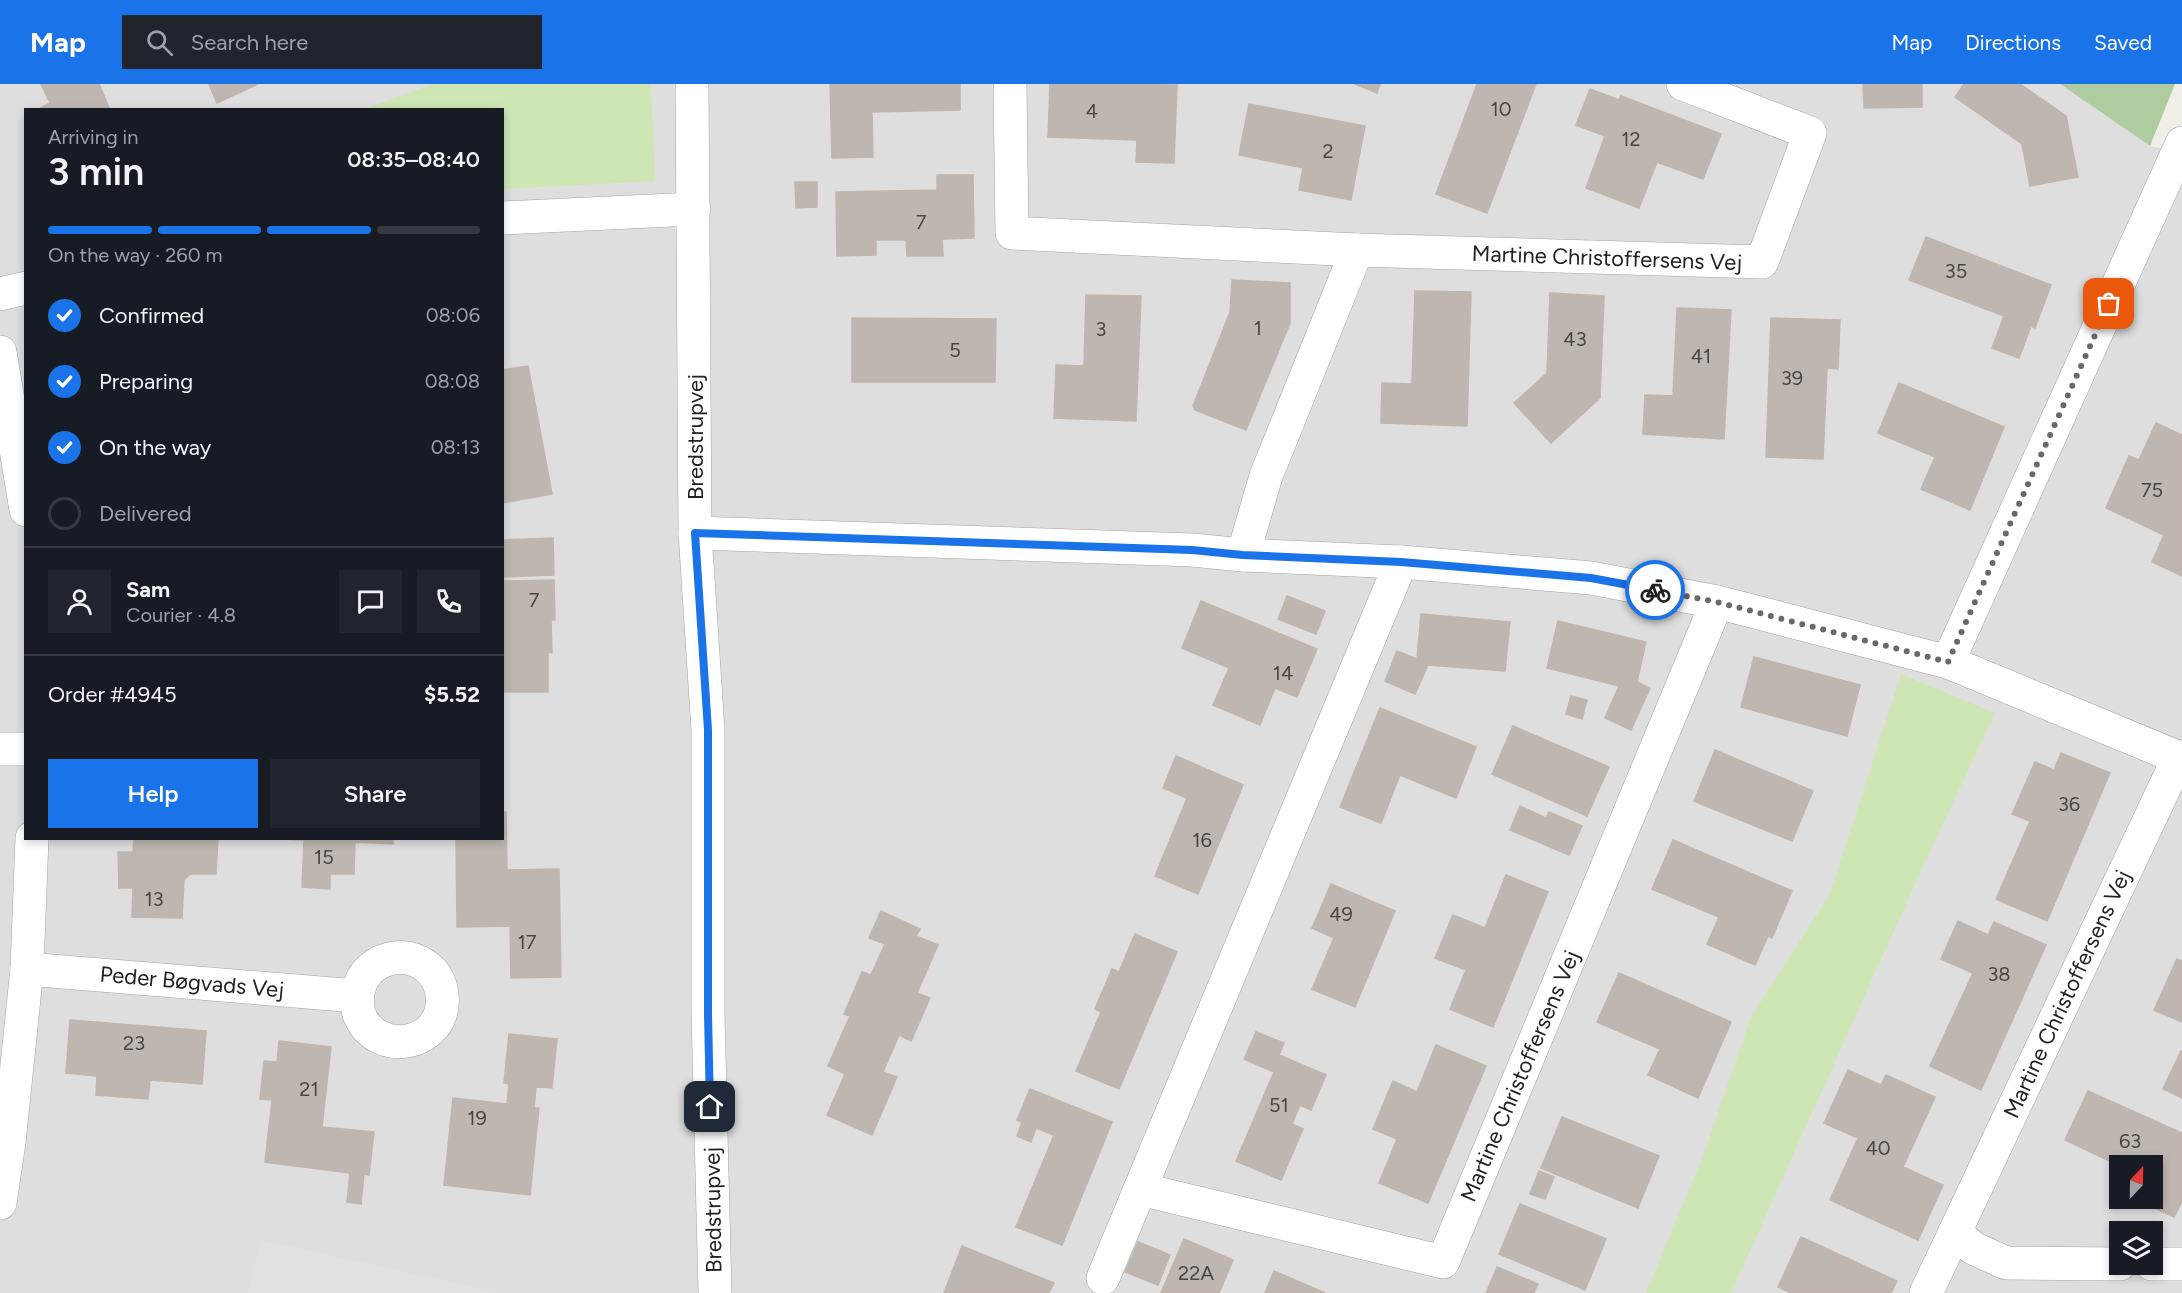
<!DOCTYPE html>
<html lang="en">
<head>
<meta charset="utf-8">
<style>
	:root { --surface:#171b24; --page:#20242c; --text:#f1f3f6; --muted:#9ea1a6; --line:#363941; --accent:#1a73e8 }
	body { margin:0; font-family:Figtree,sans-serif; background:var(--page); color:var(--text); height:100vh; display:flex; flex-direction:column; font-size:22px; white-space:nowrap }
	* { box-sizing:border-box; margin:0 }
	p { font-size:20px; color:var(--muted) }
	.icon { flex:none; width:33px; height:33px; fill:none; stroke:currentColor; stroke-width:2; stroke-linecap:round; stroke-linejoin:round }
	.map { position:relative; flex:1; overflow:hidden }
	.panel { position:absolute; left:24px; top:24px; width:480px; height:732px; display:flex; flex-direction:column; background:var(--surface); border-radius:0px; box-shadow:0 3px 9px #0003 }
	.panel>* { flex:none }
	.needle { width:39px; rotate:22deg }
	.controls { position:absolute; left:2109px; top:1071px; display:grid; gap:12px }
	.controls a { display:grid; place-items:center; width:54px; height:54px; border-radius:0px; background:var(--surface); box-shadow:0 3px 9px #0003; font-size:30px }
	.pin { position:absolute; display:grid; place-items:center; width:51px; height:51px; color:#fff; margin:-26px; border-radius:12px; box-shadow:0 3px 9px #0006 }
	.courier { position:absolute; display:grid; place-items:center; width:60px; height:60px; margin:-30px; border:4px solid #1a73e8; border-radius:50%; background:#fff; color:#222; box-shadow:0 2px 8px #0007 }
	.headline em { font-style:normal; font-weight:600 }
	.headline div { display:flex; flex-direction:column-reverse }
	.headline { display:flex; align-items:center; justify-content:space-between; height:102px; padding:0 24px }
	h1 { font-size:39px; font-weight:600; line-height:45px }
	.bar { display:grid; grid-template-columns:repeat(4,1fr); gap:9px 6px; align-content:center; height:72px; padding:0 24px }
	.bar i { height:8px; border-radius:4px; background:var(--line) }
	.bar .current { background:var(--accent) }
	.bar p { grid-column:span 4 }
	.line { display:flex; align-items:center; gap:15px; padding:0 24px; border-top:2px solid var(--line) }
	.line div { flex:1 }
	.round { display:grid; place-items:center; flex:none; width:63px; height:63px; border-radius:0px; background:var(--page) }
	ol { padding:0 24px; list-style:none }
	li { display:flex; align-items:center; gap:18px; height:66px }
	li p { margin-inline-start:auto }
	li .icon { padding:6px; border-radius:50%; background:var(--accent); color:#fff; stroke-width:4 }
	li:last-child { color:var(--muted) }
	li i { width:33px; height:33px; border:3px solid var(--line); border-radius:50% }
	.action { display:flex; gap:12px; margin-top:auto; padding:12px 24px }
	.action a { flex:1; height:69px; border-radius:0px; background:var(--accent); color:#fff; font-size:24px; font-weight:600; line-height:69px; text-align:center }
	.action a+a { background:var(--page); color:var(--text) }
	header { display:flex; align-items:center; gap:36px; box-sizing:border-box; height:84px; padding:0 30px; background:var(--accent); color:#fff }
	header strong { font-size:28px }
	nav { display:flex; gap:33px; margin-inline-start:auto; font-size:21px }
	.search { width:420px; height:54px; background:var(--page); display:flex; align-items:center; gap:15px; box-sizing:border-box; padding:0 21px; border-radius:0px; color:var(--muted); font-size:22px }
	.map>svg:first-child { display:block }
</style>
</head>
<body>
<header>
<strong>Map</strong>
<div class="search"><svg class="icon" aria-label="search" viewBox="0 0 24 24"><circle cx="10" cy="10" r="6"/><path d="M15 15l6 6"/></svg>Search here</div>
<nav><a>Map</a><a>Directions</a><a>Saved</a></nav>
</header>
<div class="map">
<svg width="2182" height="1209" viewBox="0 0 2182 1209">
	<rect width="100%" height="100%" fill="#f1eee8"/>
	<path fill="#dfdede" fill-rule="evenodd" d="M0,0H2060L2150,62L2182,68V1209H0ZM26,26H502V754H26ZM2120,1082H2152V1114H2120ZM2120,1148H2152V1180H2120Z"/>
	<g fill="#cde6b3">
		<path d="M433,0H651L655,97L503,105L502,26L364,25Z"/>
		<path d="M1901,590L1995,629L1919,791L1731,1209H1646L1703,1072L1751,933L1830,810Z"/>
	</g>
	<path fill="#afcca1" d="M2060,0H2175L2150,62Z"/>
	<path fill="#e1e1e1" d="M261,1156L501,1209H247Z"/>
	<g fill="#beb7b1" stroke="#c1b5ac" stroke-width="1.5">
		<path d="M41,0H99L110,26H37L50,19Z"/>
		<path d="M209,0H258L217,19Z"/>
		<path d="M830,0H960V26L872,28L873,73L832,74Z"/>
		<path d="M1050,0L1177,1L1174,79L1136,78L1137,56L1048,53Z"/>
		<path d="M1355,0H1380L1377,9Z"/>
		<path d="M1477,0H1536L1487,129L1436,110Z"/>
		<path d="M1863,0H1922V23L1864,24Z"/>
		<path d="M1964,0H2020L2066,32L2078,93L2030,102L2022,60L1955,13Z"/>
		<path d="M1590,5L1619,16L1621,12L1721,50L1703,95L1657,78L1639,124L1586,104L1605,52L1576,41Z"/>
		<path d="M1249,20L1365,42L1351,116L1299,106L1303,84L1239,71Z"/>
		<path d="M937,91H973L974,154L942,155L943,172H907L906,156H876V171L837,172L836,108L937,106Z"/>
		<path d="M795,98H817V123L796,124Z"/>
		<path d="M1926,153L2051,201L2035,244L2031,242L2019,274L1992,264L2004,232L1909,196Z"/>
		<path d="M1232,196L1290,199V239L1246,346L1195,326L1193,322L1230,228Z"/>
		<path d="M1415,207L1471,208L1467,342L1381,339L1382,299L1412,300Z"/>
		<path d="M1550,209L1604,212L1600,314L1551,359L1514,319L1547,289Z"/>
		<path d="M1086,211L1141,212L1136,337L1054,334L1056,281L1084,282Z"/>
		<path d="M1677,224L1731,226L1724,355L1643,350L1645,311L1673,312Z"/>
		<path d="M852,234L996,235L995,298H852Z"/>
		<path d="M1771,234L1840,236L1838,285L1827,284L1823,375L1766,373Z"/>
		<path d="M528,282L552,410L502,419V286Z"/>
		<path d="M1899,299L2004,343L1970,426L1921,405L1935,373L1878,349Z"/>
		<path d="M2156,339L2182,351V492L2152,478L2164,451L2106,424L2129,372L2139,376Z"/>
		<path d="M553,454L554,491L504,493L502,456Z"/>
		<path d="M554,496L555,536H551L552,569L548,568V608H503L502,497Z"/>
		<path d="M1287,512L1325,527L1316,550L1278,535Z"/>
		<path d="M1201,517L1317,565L1297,613L1275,604L1260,641L1213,621L1229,584L1182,564Z"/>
		<path d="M1421,530L1510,538L1505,587L1428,581L1415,610L1385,597L1397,567L1417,575Z"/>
		<path d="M1558,537L1646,558L1637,598L1650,604L1631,646L1605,634L1619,602L1547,584Z"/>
		<path d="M1754,573L1860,601L1847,652L1741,623Z"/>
		<path d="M1571,612L1587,616L1582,635L1566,630Z"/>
		<path d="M1380,624L1476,663L1456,714L1400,691L1381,739L1340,723Z"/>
		<path d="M1513,642L1609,683L1587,732L1492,690Z"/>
		<path d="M1715,666L1813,707L1792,757L1694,717Z"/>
		<path d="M2061,669L2110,689L2047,837L1996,815L2030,737L2012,730L2035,678L2054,686Z"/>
		<path d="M1176,672L1243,701L1198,810L1155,792L1187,714L1163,704Z"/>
		<path d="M1520,722L1546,734L1549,728L1582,742L1569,771L1510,746Z"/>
		<path d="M502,728H506L507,786L559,785L561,893L511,894L510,842L457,843L456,754H502Z"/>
		<path d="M134,754H218L216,790H190L184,796L182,834L132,833L133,804H119L118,768H133Z"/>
		<path d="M393,754V760L355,758L354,790H330V805L302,803L304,756L282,755Z"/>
		<path d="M1673,756L1792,807L1772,854L1768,852L1755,881L1707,860L1719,833L1652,805Z"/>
		<path d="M1506,791L1548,808L1493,943L1450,925L1466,886L1435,874L1453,831L1485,844Z"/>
		<path d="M1331,800L1395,827L1355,923L1312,905L1334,854L1312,844Z"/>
		<path d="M881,827L920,845L916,852L938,861L917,909L930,914L911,957L899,951L883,988L897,993L872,1051L827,1031L845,990L828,982L850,932L844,930L862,888L871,891L885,860L869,854Z"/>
		<path d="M1958,837L1988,851L1994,838L2046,861L1981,1006L1930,982L1973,889L1941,875Z"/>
		<path d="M1135,850L1177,868L1119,1005L1076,987L1101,928L1095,925L1112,885L1119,888Z"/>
		<path d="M2177,875L2182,877V938L2154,926Z"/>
		<path d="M1619,889L1731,938L1698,1014L1648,991L1660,965L1597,938Z"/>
		<path d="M70,936L206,947L202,1000L150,996L148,1015L96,1011L97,992L66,989Z"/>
		<path d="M1256,948L1284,959L1279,971L1326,991L1311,1026L1300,1021L1292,1040L1303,1045L1281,1096L1236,1077L1274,988L1244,975Z"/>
		<path d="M509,950L557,955L552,1004L536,1003L534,1024H539L530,1111L444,1101L453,1014L507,1020L509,1000L504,999Z"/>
		<path d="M279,957L331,963L322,1043L374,1048L369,1091L364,1090L361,1120L347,1118L350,1089L265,1078L272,1016L260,1015L264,977L277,978Z"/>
		<path d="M1436,961L1486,982L1428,1119L1379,1099L1397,1055L1373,1045L1393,997L1417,1008Z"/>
		<path d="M2181,967L2182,968V1014L2163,1005Z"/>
		<path d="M1848,986L1881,1001L1886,991L1935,1013L1903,1083L1943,1101L1918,1156L1830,1116L1858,1054L1824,1039Z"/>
		<path d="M1030,1005L1112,1038L1062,1161L1016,1143L1054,1051L1036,1044L1031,1058L1017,1052L1022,1038L1017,1036Z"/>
		<path d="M2088,1007L2182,1049V1117L2174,1133L2139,1117L2140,1114H2152V1082H2120L2065,1056Z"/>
		<path d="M1562,1033L1659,1072L1638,1124L1541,1084Z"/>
		<path d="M1539,1087L1554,1093L1545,1115L1530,1110Z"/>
		<path d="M1520,1120L1606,1155L1585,1206L1499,1170Z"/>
		<path d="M1801,1153L1897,1197L1891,1209H1791L1778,1203Z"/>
		<path d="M1184,1155L1233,1176L1219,1209H1161Z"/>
		<path d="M1138,1158L1170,1171L1158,1201L1125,1188Z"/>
		<path d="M962,1162L1054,1199L1049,1209H944Z"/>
		<path d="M1497,1183L1538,1200L1534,1209H1486Z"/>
		<path d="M1274,1187L1325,1209H1265Z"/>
	</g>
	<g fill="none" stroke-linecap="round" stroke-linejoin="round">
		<defs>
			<g id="minor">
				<path d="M692,0L695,449L708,646V930L715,1209"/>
				<path d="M1010,0L1012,149L1357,166L1762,178L1810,49L1683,0"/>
				<path d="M502,134L694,125"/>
				<path d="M0,210L26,204"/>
				<path d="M0,268L26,426"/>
				<path d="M695,449L1192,466L1243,471L1401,478L1591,494L1717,518L1948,578L2182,675"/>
				<path d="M1243,471L1266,392L1357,166"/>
				<path d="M1948,578L2182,59"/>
				<path d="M0,665H26"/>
				<path d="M27,885L357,912C359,906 360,899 363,894C377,872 407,867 427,883C436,890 441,900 442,911C448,961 377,976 359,930C357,924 358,917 357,912"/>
				<path d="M1140,1105L1443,1178L1717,518"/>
				<path d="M0,1119L9,1058L27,885L32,754"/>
				<path d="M2120,1180L2006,1179L1973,1164L1955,1148L2179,673"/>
				<path d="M2152,1180H2182"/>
				<path d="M1103,1194L1401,478"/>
				<path d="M1926,1209L1955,1148"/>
			</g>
		</defs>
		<use href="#minor" stroke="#a2a2a2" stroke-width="34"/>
		<use href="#minor" stroke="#fff" stroke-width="33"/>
	</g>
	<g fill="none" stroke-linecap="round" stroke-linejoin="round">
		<path stroke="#6a6967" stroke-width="6" stroke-dasharray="0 10.8" d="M1655,506L1717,518L1948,578L2109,220"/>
		<path stroke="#1a73e8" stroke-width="8" d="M710,1023L708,930V646L695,449L1192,466L1243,471L1401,478L1591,494L1655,506"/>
	</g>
	<g text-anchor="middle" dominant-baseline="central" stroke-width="4.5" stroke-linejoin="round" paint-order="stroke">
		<g font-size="20" fill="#484645">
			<text x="1501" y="25">10</text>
			<text x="1092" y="27">4</text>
			<text x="1631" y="55">12</text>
			<text x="1328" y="67">2</text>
			<text x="921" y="138">7</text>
			<text x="1956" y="187">35</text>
			<text x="1258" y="244">1</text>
			<text x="1101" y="245">3</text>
			<text x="1575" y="255">43</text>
			<text x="955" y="266">5</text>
			<text x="1701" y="272">41</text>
			<text x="1792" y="294">39</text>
			<text x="2152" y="406">75</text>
			<text x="534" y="516">7</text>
			<text x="1283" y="589">14</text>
			<text x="2069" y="720">36</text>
			<text x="1202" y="756">16</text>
			<text x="324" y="773">15</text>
			<text x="154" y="815">13</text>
			<text x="1341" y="830">49</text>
			<text x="527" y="858">17</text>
			<text x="1999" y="890">38</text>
			<text x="134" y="959">23</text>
			<text x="309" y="1005">21</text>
			<text x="1279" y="1021">51</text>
			<text x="477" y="1034">19</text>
			<text x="2130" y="1057">63</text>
			<text x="1878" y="1064">40</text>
			<text x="1196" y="1189">22A</text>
		</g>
		<g font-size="22" fill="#212121" stroke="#fff">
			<text transform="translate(1607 174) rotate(2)">Martine Christoffersens Vej</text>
			<text transform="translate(695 353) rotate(-90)">Bredstrupvej</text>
			<text transform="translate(192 898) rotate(5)">Peder Bøgvads Vej</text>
			<text transform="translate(2067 910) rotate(-65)">Martine Christoffersens Vej</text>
			<text transform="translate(1520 992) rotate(-67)">Martine Christoffersens Vej</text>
			<text transform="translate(713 1126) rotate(-91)">Bredstrupvej</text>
		</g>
	</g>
</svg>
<div class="controls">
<a><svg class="needle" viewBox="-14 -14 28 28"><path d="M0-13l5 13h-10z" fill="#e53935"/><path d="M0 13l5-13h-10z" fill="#9ea1a6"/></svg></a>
<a><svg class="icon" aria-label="layers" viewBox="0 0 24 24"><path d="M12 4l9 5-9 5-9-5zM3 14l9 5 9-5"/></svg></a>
</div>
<div class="pin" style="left:2109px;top:220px;background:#ea580c"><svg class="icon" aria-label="bag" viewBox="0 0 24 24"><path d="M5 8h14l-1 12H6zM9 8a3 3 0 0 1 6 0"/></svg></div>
<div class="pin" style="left:710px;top:1023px;background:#1f2937"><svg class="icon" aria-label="home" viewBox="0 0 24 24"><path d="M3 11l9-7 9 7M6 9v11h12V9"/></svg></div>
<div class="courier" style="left:1655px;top:506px"><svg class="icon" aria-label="bike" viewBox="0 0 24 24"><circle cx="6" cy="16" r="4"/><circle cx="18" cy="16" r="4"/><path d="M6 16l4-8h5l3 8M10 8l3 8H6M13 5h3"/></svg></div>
<section class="panel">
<div class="headline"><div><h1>3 min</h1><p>Arriving in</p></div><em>08:35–08:40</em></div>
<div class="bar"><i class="current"></i><i class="current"></i><i class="current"></i><i></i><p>On the way · 260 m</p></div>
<ol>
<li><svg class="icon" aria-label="check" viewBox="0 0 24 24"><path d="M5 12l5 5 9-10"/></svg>Confirmed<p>08:06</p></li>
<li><svg class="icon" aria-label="check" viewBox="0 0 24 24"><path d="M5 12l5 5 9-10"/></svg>Preparing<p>08:08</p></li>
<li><svg class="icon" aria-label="check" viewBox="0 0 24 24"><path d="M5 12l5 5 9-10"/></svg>On the way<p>08:13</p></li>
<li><i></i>Delivered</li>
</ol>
<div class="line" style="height:108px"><a class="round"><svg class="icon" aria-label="person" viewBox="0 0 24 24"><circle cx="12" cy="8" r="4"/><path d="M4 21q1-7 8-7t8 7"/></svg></a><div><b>Sam</b><p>Courier · 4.8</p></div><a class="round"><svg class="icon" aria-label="chat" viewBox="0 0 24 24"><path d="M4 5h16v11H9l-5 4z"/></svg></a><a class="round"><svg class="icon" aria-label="phone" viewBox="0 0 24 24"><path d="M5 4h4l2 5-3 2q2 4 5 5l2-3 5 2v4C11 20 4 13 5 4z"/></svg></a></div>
<div class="line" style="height:78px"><div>Order #4945</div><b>$5.52</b></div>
<div class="action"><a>Help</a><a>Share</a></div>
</section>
</div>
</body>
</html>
